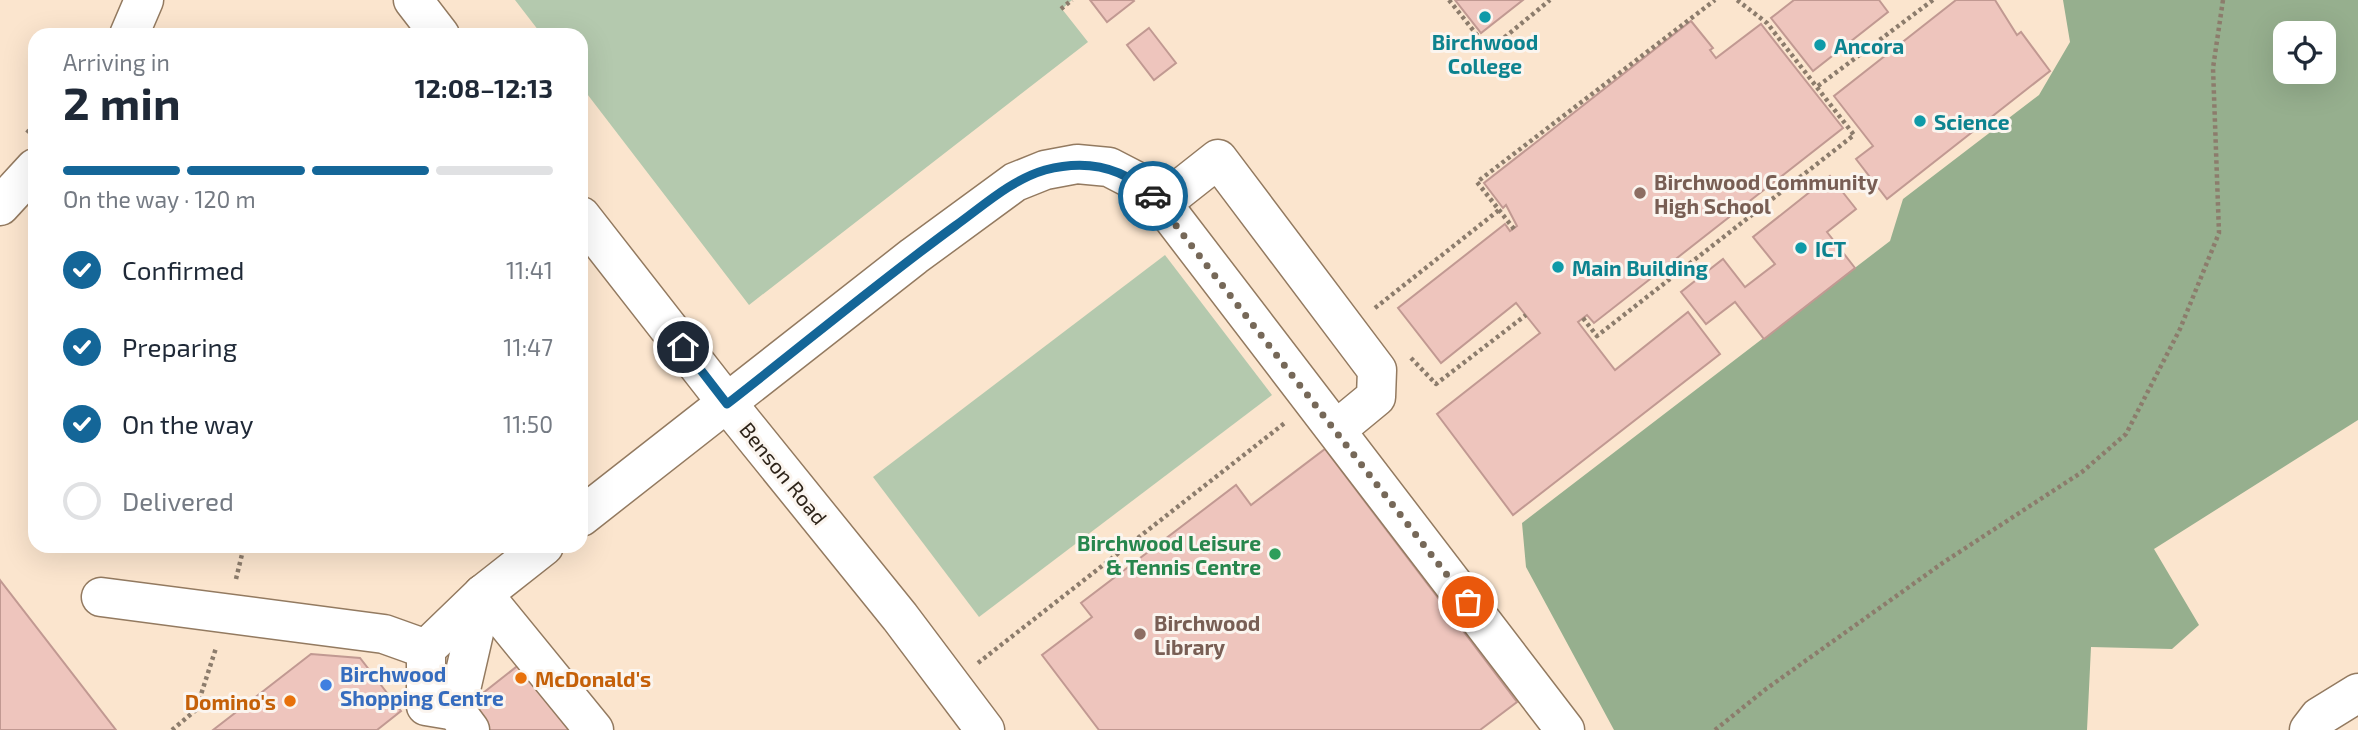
<!DOCTYPE html>
<html lang="en">
<head>
<meta charset="utf-8">
<style>
	:root { --surface:#fff; --page:#f6f6f7; --text:#1f2937; --muted:#747a83; --line:#e0e1e3; --accent:#146698 }
	body { margin:0; font-family:"Exo 2",sans-serif; background:var(--page); color:var(--text); height:100vh; display:flex; flex-direction:column; font-size:26px; white-space:nowrap }
	* { box-sizing:border-box; margin:0 }
	p { font-size:23px; color:var(--muted) }
	.icon { flex:none; width:38px; height:38px; fill:none; stroke:currentColor; stroke-width:2; stroke-linecap:round; stroke-linejoin:round }
	.map { position:relative; flex:1; overflow:hidden }
	.details { position:absolute; left:28px; top:28px; width:560px; height:525px; display:flex; flex-direction:column; background:var(--surface); border-radius:21px; box-shadow:0 7px 28px #0002 }
	.details>* { flex:none }
	.buttons { position:absolute; left:2273px; top:21px; display:grid; gap:14px }
	.buttons a { display:grid; place-items:center; width:63px; height:63px; border-radius:14px; background:var(--surface); box-shadow:0 7px 28px #0002; font-size:35px }
	.pin { position:absolute; display:grid; place-items:center; width:60px; height:60px; color:#fff; margin:-30px; border:4px solid #fff; border-radius:50%; box-shadow:0 2px 7px #0007 }
	.courier { position:absolute; display:grid; place-items:center; width:70px; height:70px; margin:-35px; border:5px solid #146698; border-radius:50%; background:#fff; color:#222; box-shadow:0 2px 9px #0007 }
	.summary em { font-style:normal; font-weight:700 }
	.summary div { display:flex; flex-direction:column-reverse }
	.summary { display:flex; align-items:center; justify-content:space-between; height:119px; padding:0 35px }
	h1 { font-size:46px; font-weight:700; line-height:52px }
	.bar { display:grid; grid-template-columns:repeat(4,1fr); gap:10px 7px; align-content:center; height:84px; padding:0 35px }
	.bar i { height:9px; border-radius:5px; background:var(--line) }
	.bar .active { background:var(--accent) }
	.bar p { grid-column:span 4 }
	ol { padding:0 35px; list-style:none }
	li { display:flex; align-items:center; gap:21px; height:77px }
	li p { margin-inline-start:auto }
	li .icon { padding:7px; border-radius:50%; background:var(--accent); color:#fff; stroke-width:4 }
	li:last-child { color:var(--muted) }
	li i { width:38px; height:38px; border:4px solid var(--line); border-radius:50% }
	.map>svg:first-child { display:block }
</style>
</head>
<body>
<div class="map">
<svg width="2358" height="730" viewBox="0 0 2358 730">
	<rect width="100%" height="100%" fill="#fbe5ce"/>
	<g fill="#b4c9ae">
		<path d="M515,0H1072L1062,9L1088,42L749,305L581,86V35H542Z"/>
		<path d="M1165,255L1272,395L979,617L873,477Z"/>
	</g>
	<path fill="#96af8e" fill-rule="evenodd" d="M2063,0H2358V420L2154,549L2199,625L2172,649L2091,647L2087,730H1614L1526,567L1522,523L1890,241L1903,199L2039,95L2070,42ZM2286,33H2324V72H2286Z"/>
	<g fill="#eec5bd" stroke="#c19992" stroke-width="2">
		<path d="M1090,0H1133L1134,1L1107,22Z"/>
		<path d="M1455,0H1523L1481,33Z"/>
		<path d="M1794,0H1879L1888,12L1813,71L1771,18Z"/>
		<path d="M1956,0H1995L2017,35L2021,32L2050,71L1887,199L1856,159L1873,146L1834,96Z"/>
		<path d="M1691,21L1713,48L1710,50L1716,58L1761,24L1843,128L1594,323L1587,315L1578,322L1615,370L1688,312L1720,354L1513,515L1437,414L1540,333L1516,303L1441,363L1398,308L1505,224L1510,231L1517,226L1506,205L1503,208L1484,183Z"/>
		<path d="M1149,28L1176,63L1154,80L1127,45Z"/>
		<path d="M1830,176L1856,209L1827,232L1855,268L1764,339L1735,302L1706,324L1681,292L1723,259L1745,287L1775,264L1753,237Z"/>
		<path d="M1325,449L1517,702L1480,730H1099L1042,655L1092,617L1081,603L1236,485L1251,505Z"/>
		<path d="M0,580L116,730H0Z"/>
		<path d="M311,654L360,658L401,711L377,730H213Z"/>
		<path d="M525,660L585,730H474L459,712Z"/>
	</g>
	<g fill="none" stroke-linecap="round" stroke-linejoin="round">
		<defs>
			<g id="minor">
				<path d="M413,0L440,35"/>
				<path d="M129,35L144,0"/>
				<path d="M1161,204L1218,159L1377,370L1376,397L1336,430"/>
				<path d="M0,206L35,168"/>
				<path d="M581,216L727,403L900,617L985,730"/>
				<path d="M581,517L914,256L1015,182L1045,170L1077,164L1109,167L1138,182L1173,218L1565,730"/>
				<path d="M483,594L594,730"/>
				<path d="M101,597L384,634L426,649"/>
				<path d="M456,711L483,594"/>
				<path d="M470,730L456,711L426,706V649L483,594L544,546"/>
				<path d="M2309,730L2319,717L2358,693"/>
			</g>
		</defs>
		<use href="#minor" stroke="#937a60" stroke-width="41"/>
		<g stroke="#8c7c6c" stroke-width="4.5" stroke-dasharray="3.5 3.5" stroke-linecap="butt">
			<path d="M1449,0L1489,50L1550,0"/>
			<path d="M1061,9L1072,0"/>
			<path d="M1818,86L1933,0"/>
			<path d="M27,133L35,123"/>
			<path d="M1514,229L1477,182L1715,0"/>
			<path d="M1375,308L1499,210"/>
			<path d="M1583,318L1597,336L1854,135L1767,23L1737,0"/>
			<path d="M1411,358L1436,384L1526,315"/>
			<path d="M236,579L244,546"/>
			<path d="M978,663L1286,422"/>
			<path d="M172,730L196,710L216,648"/>
			<path d="M1715,730L1766,689L1944,562L2082,472L2126,434L2180,329L2219,233L2213,68L2223,0"/>
		</g>
		<use href="#minor" stroke="#fff" stroke-width="38"/>
	</g>
	<g fill="none" stroke-linecap="round" stroke-linejoin="round">
		<path stroke="#766858" stroke-width="7" stroke-dasharray="0 12.6" d="M1153,196L1468,602"/>
		<path stroke="#146698" stroke-width="9" d="M683,347L727,404C803,345 877,283 955,226C983,206 1011,180 1045,170C1086,159 1123,167 1153,196"/>
	</g>
	<g fill="#0f9aa8" stroke="#fbf5ef" stroke-width="2.5">
		<circle cx="1485" cy="17" r="7"/>
		<circle cx="1820" cy="45" r="7"/>
		<circle cx="1920" cy="121" r="7"/>
		<circle cx="1801" cy="248" r="7"/>
		<circle cx="1558" cy="267" r="7"/>
	</g>
	<g fill="#8d6e63" stroke="#fbf5ef" stroke-width="2.5">
		<circle cx="1640" cy="193" r="7"/>
		<circle cx="1140" cy="634" r="7"/>
	</g>
	<circle fill="#2e9e5b" stroke="#fbf5ef" stroke-width="2.5" cx="1275" cy="554" r="7"/>
	<g fill="#e8710a" stroke="#fbf5ef" stroke-width="2.5">
		<circle cx="521" cy="678" r="7"/>
		<circle cx="290" cy="701" r="7"/>
	</g>
	<circle fill="#3f7fe0" stroke="#fbf5ef" stroke-width="2.5" cx="326" cy="685" r="7"/>
	<g text-anchor="middle" dominant-baseline="central" stroke-width="6" stroke-linejoin="round" paint-order="stroke">
		<g font-size="21" font-weight="bold" fill="#0d838f" stroke="#fbf5ef" text-anchor="start">
			<text x="1485" y="41" text-anchor="middle">Birchwood<tspan x="1485" dy="24">College</tspan></text>
			<text x="1834" y="45">Ancora</text>
			<text x="1934" y="121">Science</text>
			<text x="1815" y="248">ICT</text>
			<text x="1572" y="267">Main Building</text>
		</g>
		<g font-size="21" font-weight="bold" fill="#785e54" stroke="#fbf5ef" text-anchor="start">
			<text x="1654" y="181">Birchwood Community<tspan x="1654" dy="24">High School</tspan></text>
			<text x="1154" y="622">Birchwood<tspan x="1154" dy="24">Library</tspan></text>
		</g>
		<g font-size="21" fill="#2e2419" stroke="#fbf5ef">
			<text transform="translate(784 473) rotate(51)">Benson Road</text>
		</g>
		<g font-size="21" font-weight="bold" fill="#27864d" stroke="#fbf5ef" text-anchor="end">
			<text x="1261" y="542">Birchwood Leisure<tspan x="1261" dy="24">&amp; Tennis Centre</tspan></text>
		</g>
		<g font-size="21" font-weight="bold" fill="#366cbe" stroke="#fbf5ef" text-anchor="start">
			<text x="340" y="673">Birchwood<tspan x="340" dy="24">Shopping Centre</tspan></text>
		</g>
		<g font-size="21" font-weight="bold" fill="#c56008" stroke="#fbf5ef" text-anchor="start">
			<text x="535" y="678">McDonald's</text>
			<text x="276" y="701" text-anchor="end">Domino's</text>
		</g>
	</g>
</svg>
<div class="buttons">
<a><svg class="icon" aria-label="locate" viewBox="0 0 24 24"><circle cx="12" cy="12" r="6"/><path d="M12 2v4M12 18v4M2 12h4M18 12h4"/></svg></a>
</div>
<div class="pin" style="left:1468px;top:602px;background:#ea580c"><svg class="icon" aria-label="bag" viewBox="0 0 24 24"><path d="M5 8h14l-1 12H6zM9 8a3 3 0 0 1 6 0"/></svg></div>
<div class="pin" style="left:683px;top:347px;background:#1f2937"><svg class="icon" aria-label="home" viewBox="0 0 24 24"><path d="M3 11l9-7 9 7M6 9v11h12V9"/></svg></div>
<div class="courier" style="left:1153px;top:196px"><svg class="icon" aria-label="car" viewBox="0 0 24 24"><path d="M5 17H2v-5l4-1 3-4h7l3 4 3 1v5h-3M9 17h6M6 11h13"/><circle cx="7" cy="17" r="2"/><circle cx="17" cy="17" r="2"/></svg></div>
<section class="details">
<div class="summary"><div><h1>2 min</h1><p>Arriving in</p></div><em>12:08–12:13</em></div>
<div class="bar"><i class="active"></i><i class="active"></i><i class="active"></i><i></i><p>On the way · 120 m</p></div>
<ol>
<li><svg class="icon" aria-label="check" viewBox="0 0 24 24"><path d="M5 12l5 5 9-10"/></svg>Confirmed<p>11:41</p></li>
<li><svg class="icon" aria-label="check" viewBox="0 0 24 24"><path d="M5 12l5 5 9-10"/></svg>Preparing<p>11:47</p></li>
<li><svg class="icon" aria-label="check" viewBox="0 0 24 24"><path d="M5 12l5 5 9-10"/></svg>On the way<p>11:50</p></li>
<li><i></i>Delivered</li>
</ol>
</section>
</div>
</body>
</html>
